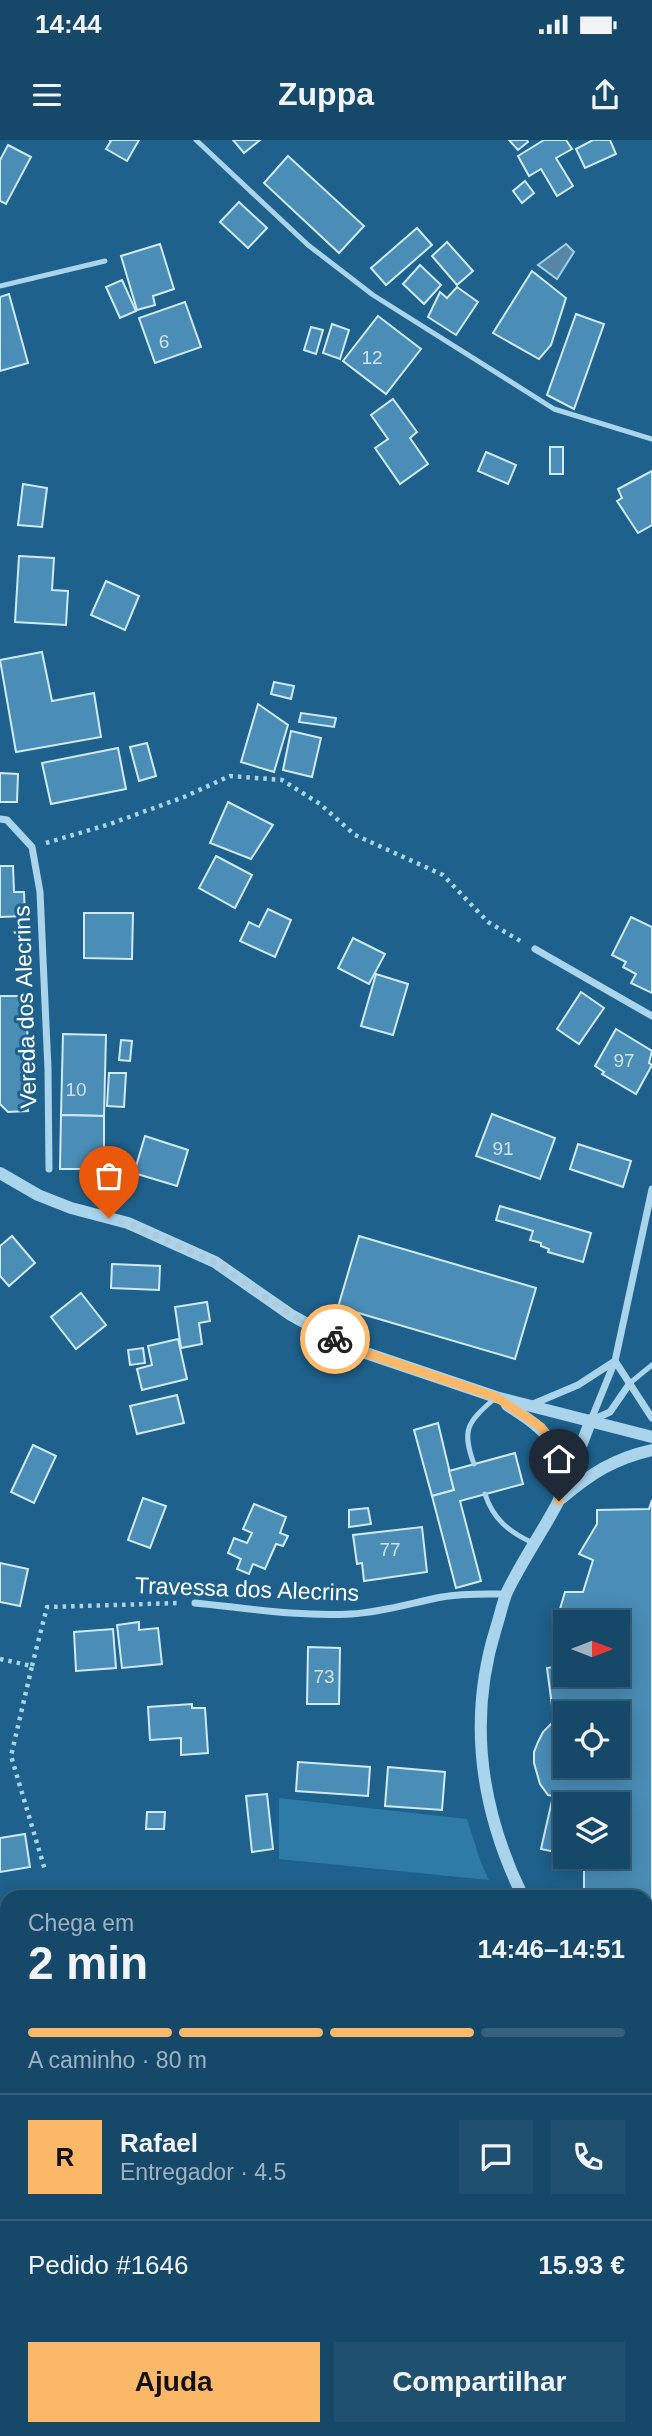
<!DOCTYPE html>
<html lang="pt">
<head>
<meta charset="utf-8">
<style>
	:root { --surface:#164969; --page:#1f506f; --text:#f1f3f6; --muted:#9eb2c0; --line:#35617d; --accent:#fcb869 }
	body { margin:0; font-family:Helvetica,sans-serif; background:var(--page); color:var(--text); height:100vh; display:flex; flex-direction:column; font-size:26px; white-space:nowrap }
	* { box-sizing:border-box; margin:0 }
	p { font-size:23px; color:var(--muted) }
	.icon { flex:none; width:38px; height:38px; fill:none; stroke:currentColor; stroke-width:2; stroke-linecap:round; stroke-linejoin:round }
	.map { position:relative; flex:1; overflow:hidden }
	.panel { position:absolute; left:0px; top:1750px; width:653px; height:546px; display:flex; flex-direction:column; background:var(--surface); border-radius:21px 21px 0 0; box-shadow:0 4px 18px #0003,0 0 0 2px var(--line) }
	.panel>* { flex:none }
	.needle { width:46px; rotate:90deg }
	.tools { position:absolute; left:553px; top:1470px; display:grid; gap:14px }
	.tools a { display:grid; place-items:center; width:77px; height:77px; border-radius:0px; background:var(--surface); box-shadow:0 4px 18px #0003,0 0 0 2px var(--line); font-size:35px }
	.pin { position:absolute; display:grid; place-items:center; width:60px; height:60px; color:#fff; margin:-72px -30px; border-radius:50% 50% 50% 0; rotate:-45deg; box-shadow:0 0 7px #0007 }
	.pin .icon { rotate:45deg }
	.courier { position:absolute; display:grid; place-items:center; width:70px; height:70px; margin:-35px; border:5px solid #fcb869; border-radius:50%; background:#fff; color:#222; box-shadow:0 2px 9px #0007 }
	.head em { font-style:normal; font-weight:700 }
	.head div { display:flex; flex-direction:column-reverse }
	.head { display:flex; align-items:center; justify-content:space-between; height:119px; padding:0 28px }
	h1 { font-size:46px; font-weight:700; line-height:52px }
	.bar { display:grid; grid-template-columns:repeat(4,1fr); gap:10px 7px; align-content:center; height:84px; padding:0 28px }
	.bar i { height:9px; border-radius:5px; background:var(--line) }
	.bar .selected { background:var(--accent) }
	.bar p { grid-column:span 4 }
	.line { display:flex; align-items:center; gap:18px; padding:0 28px; border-top:2px solid var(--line) }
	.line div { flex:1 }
	.round { display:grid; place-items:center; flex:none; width:74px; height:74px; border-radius:0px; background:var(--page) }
	.primary-button { display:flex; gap:14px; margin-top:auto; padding:14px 28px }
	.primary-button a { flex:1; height:80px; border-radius:0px; background:var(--accent); color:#111; font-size:28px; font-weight:700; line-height:80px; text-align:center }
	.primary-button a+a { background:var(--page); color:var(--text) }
	.status { display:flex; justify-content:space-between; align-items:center; height:49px; padding:0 35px; background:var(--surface); direction:ltr }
	.status svg { height:19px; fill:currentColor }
	header { display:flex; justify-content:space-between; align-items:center; height:91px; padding:0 28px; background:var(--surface); font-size:32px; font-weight:700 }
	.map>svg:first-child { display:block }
</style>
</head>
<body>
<div class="status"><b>14:44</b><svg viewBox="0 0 49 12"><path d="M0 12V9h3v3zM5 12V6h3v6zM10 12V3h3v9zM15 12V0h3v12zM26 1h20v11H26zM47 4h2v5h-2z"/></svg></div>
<header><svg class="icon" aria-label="menu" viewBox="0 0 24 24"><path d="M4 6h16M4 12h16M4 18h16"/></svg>Zuppa<svg class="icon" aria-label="share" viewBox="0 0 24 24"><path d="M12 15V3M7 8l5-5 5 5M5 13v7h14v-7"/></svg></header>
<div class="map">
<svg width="652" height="2296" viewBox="0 0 652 2296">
	<rect width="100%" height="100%" fill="#1e618c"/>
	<path fill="#2e7ba8" d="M279,1658L467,1679L481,1723L489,1740L279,1719Z"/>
	<path fill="#5686a3" stroke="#9ed1ee" stroke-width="2" d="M566,104L574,112L557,139L538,125Z"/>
	<g fill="#4a8db6" stroke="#d0eaf9" stroke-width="2" fill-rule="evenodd">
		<path d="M109,0H139L127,21L106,9L111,1Z"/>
		<path d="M233,0H260L244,13Z"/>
		<path d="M509,0H527L528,2L518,10Z"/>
		<path d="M544,0H566L572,9L556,18L573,46L557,56L541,29L529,36L518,16Z"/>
		<path d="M593,0H610L616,14L585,28L576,9Z"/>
		<path d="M8,5L31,17L6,64L0,61V20Z"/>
		<path d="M288,16L364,86L339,113L264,43Z"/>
		<path d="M525,41L534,53L522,63L513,51Z"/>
		<path d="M239,62L267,88L248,108L220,82Z"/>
		<path d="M417,88L432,105L386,145L371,128Z"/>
		<path d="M447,102L473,131L457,145L432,116Z"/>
		<path d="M160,104L174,149L153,156L155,165L137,170L121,116Z"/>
		<path d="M420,125L441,145L424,164L403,144Z"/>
		<path d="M532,131L566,158L551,205L539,219L493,193Z"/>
		<path d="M122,140L136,171L120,178L106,147Z"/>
		<path d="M457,147L478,162L456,195L428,177L440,152L447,158Z"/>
		<path d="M9,154L28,223L0,231V157Z"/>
		<path d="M185,162L201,207L155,223L139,178Z"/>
		<path d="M576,174L604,184L574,269L547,255Z"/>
		<path d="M378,176L421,209L386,254L343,221Z"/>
		<path d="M332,184L349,190L340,219L323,213Z"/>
		<path d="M311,187L323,190L316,214L304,210Z"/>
		<path d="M393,259L417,292L410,298L428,324L400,344L375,308L388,299L371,275Z"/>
		<rect x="550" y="307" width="13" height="27"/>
		<path d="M486,312L516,325L508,344L478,331Z"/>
		<path d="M652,331V385L638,393L617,361L622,358L618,349Z"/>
		<path d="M23,344L47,348L42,387L18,385Z"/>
		<path d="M19,416L54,418L52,450L68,451L66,485L15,482Z"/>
		<path d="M106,441L139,456L125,490L91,475Z"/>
		<path d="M42,512L52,561L94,553L101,597L16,612L0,520Z"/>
		<path d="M274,542L294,546L291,559L271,554Z"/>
		<path d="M258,564L288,585L274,632L241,622Z"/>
		<path d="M301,573L336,578L334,587L299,582Z"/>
		<path d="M291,591L321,598L312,637L283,630Z"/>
		<path d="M147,603L156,636L139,641L130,607Z"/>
		<path d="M118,608L126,649L51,664L42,623Z"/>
		<path d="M0,633L18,634L17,662H0Z"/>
		<path d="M228,662L273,685L251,719L210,703Z"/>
		<path d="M216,716L252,735L235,768L199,748Z"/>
		<path d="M0,726H13L14,752H24L25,776L0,777Z"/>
		<path d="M268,769L291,780L275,817L240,801L249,782L259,787Z"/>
		<path d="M84,773H133L132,819L84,818Z"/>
		<path d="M631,777L652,787V853L631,843L636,834L623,827L626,822L612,815Z"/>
		<path d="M353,798L385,814L369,844L338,828Z"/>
		<path d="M376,834L408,844L393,895L361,886Z"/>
		<path d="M581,852L604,868L579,904L557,889Z"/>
		<path d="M0,856H27L28,971L8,972L0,964Z"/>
		<path d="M616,889L652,911L649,923L652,925L636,954L602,934L604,932L595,926Z"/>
		<path d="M63,894L106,895L104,976L61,975Z"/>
		<path d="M121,900L132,901L130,921L119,920Z"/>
		<path d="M109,933H126L124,967L107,966Z"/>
		<path d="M492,974L555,998L540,1039L476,1016Z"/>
		<path d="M61,975L104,976V1029H60Z"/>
		<path d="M145,996L188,1010L177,1046L134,1033Z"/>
		<path d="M578,1004L631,1021L623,1047L570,1029Z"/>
		<path d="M500,1066L591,1093L583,1122L548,1112L549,1109L541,1106V1103L530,1100L533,1091L496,1080Z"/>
		<path d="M12,1096L35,1123L9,1146L0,1136V1106Z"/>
		<path d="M359,1096L536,1148L515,1219L338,1167Z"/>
		<path d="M112,1124L160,1126L159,1150L111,1148Z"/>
		<path d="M81,1153L106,1185L76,1209L51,1177Z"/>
		<path d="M207,1162L210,1181L199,1183L202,1204L181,1208L175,1167Z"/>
		<path d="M178,1199L187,1239L142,1250L137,1229L152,1225L148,1206Z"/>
		<path d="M143,1208L145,1223L130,1225L128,1210Z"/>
		<path d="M177,1255L184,1283L137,1294L130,1266Z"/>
		<path d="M438,1283L454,1350L432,1356L414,1290Z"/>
		<path d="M33,1305L56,1316L34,1363L11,1352Z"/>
		<path d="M515,1313L523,1344L460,1361L481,1441L456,1448L432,1356L454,1350L449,1331Z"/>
		<path d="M143,1358L166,1366L150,1408L128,1400Z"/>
		<path d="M652,1360V1826H646V1757H584V1718L578,1717H618V1664H565V1714L541,1709L553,1656L548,1655L540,1644L534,1623V1612L538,1602L543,1592L554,1581L547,1528L559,1526L557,1509L560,1469L565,1452H583L593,1420L579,1414L597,1384V1370L649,1369ZM565,1482H618V1535H565ZM565,1573H618V1626H565Z"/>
		<path d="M254,1364L286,1377L280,1393L288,1396L283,1406L276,1404L265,1429L253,1424L249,1434L237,1429L241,1419L228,1413L234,1398L247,1403L252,1393L243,1389Z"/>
		<path d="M368,1368L371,1384L349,1387V1370Z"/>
		<path d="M422,1387L427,1432L364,1441L362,1423L357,1424L353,1395Z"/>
		<path d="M0,1423L28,1429L20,1466L0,1462Z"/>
		<path d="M139,1482V1490L158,1488L162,1524L122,1528L117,1485Z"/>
		<path d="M113,1489L116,1528L76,1531L74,1492Z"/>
		<path d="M308,1507L340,1508L339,1564H307Z"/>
		<path d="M192,1564V1568H205L208,1613L181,1615V1598L150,1600L148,1567Z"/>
		<path d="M298,1622L370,1627L368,1656L296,1651Z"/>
		<path d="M388,1627L445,1632L442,1670L385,1666Z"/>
		<path d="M267,1654L273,1709L252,1712L246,1656Z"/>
		<path d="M147,1672H165L164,1689H146Z"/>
		<path d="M25,1694L30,1727L0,1732V1698Z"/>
		<path d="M646,1938L652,1942V1982L646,1978Z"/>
		<path d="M646,2039L652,2043V2139L646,2150Z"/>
		<path d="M0,2162L2,2187H7V2209L0,2210Z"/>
		<path d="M652,2254V2296H631L633,2289H646V2264Z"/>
		<rect x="111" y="2289" width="36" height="7"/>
		<path d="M374,2289H395L381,2296H377Z"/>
		<path d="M182,2290L183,2296H157L156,2291Z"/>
	</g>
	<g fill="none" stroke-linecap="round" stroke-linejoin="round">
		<g stroke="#aad4ec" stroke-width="4.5" stroke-dasharray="3.5 5" stroke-linecap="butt">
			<path d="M46,703L110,684L184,657L230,636L282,640L320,664L355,695L443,735L488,782L522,802"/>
			<path d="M0,1519L32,1526L11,1616L45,1730"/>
			<path d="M32,1526L47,1467L180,1463"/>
			<path d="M294,2289L296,2296"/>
		</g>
		<g stroke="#aad4ec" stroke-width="5">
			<path d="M196,0L308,105L373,155L554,269L652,299"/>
			<path d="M0,146L105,121"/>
			<path d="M630,1243L652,1225"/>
			<path d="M474,1324C461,1289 468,1282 494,1259"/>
			<path d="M485,1354C493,1379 509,1392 533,1403"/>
			<path d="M28,2289L31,2296"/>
			<path d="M488,2289L491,2296"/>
		</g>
		<g stroke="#aad4ec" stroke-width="7">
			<path d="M0,679L7,680L32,707L40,752L48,929L49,1029"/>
			<path d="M535,809L652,876"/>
			<path d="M615,1221L652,1278"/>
			<path d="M533,1264L578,1245L615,1221"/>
			<path d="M591,1280L615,1221L652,1049"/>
			<path d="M592,1280L610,1272L630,1243"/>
			<path d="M195,1463C246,1468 299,1477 351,1474C382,1472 411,1463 442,1457C463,1453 485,1454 506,1454"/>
			<path d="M646,1844H652"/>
			<path d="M646,2016L652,2020"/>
		</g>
		<g stroke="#aad4ec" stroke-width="12">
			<path d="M0,1033L38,1055L71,1068L128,1083L215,1122L291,1175L351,1208L496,1257L652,1297"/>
			<path d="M507,1265C553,1295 556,1298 559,1354"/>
			<path d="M562,1358C590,1334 615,1318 652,1310"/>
			<path d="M523,1757C481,1671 467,1581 496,1488C500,1476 502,1464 507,1452C522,1421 541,1394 557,1364C570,1339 580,1307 591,1280"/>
			<path d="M0,2136L7,2137"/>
		</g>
	</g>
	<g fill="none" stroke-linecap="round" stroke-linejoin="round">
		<path stroke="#b0c8d7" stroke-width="7" stroke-dasharray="0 12.6" d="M109,1078L128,1083L215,1122L291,1175L335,1199"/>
		<path stroke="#fcb869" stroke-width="9" d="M335,1199L351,1208L496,1257L541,1287L551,1302L557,1321L559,1361"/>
	</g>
	<g text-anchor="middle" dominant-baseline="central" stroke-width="6" stroke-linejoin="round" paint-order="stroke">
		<g font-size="19" fill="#d2e2ed">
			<text x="164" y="201">6</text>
			<text x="372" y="217">12</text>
			<text x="624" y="920">97</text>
			<text x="76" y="949">10</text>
			<text x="503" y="1008">91</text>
			<text x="390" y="1409">77</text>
			<text x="324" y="1536">73</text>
		</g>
		<g font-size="23" fill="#fff" stroke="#1e618c">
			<text transform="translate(25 867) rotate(-92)">Vereda dos Alecrins</text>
			<text transform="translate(247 1449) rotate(2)">Travessa dos Alecrins</text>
		</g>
	</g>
</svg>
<div class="tools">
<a><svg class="needle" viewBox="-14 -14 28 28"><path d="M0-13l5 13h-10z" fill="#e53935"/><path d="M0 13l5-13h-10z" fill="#9eb2c0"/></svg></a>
<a><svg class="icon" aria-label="locate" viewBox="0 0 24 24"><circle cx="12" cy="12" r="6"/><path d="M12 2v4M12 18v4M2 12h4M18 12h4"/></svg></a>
<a><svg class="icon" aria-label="layers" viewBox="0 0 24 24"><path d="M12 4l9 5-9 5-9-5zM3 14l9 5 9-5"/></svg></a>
</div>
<div class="pin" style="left:109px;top:1078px;background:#ea580c"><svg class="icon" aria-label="bag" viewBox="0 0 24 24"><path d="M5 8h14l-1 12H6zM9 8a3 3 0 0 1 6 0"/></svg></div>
<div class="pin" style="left:559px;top:1361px;background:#1f2937"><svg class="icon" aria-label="home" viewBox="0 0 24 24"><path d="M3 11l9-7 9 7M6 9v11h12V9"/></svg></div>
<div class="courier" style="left:335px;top:1199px"><svg class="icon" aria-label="bike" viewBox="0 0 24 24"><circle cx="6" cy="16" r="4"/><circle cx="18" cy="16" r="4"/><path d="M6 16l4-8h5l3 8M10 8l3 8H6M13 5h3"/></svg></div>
<section class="panel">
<div class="head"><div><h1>2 min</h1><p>Chega em</p></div><em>14:46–14:51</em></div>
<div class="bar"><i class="selected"></i><i class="selected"></i><i class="selected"></i><i></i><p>A caminho · 80 m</p></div>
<div class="line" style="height:126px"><b class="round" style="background:var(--accent);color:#111">R</b><div><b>Rafael</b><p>Entregador · 4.5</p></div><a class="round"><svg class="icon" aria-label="chat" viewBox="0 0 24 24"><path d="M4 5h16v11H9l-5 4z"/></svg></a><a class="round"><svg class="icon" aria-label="phone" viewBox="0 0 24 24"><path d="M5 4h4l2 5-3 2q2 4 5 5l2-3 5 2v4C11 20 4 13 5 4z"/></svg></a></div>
<div class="line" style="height:91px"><div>Pedido #1646</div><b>15.93 €</b></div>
<div class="primary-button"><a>Ajuda</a><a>Compartilhar</a></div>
</section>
</div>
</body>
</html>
